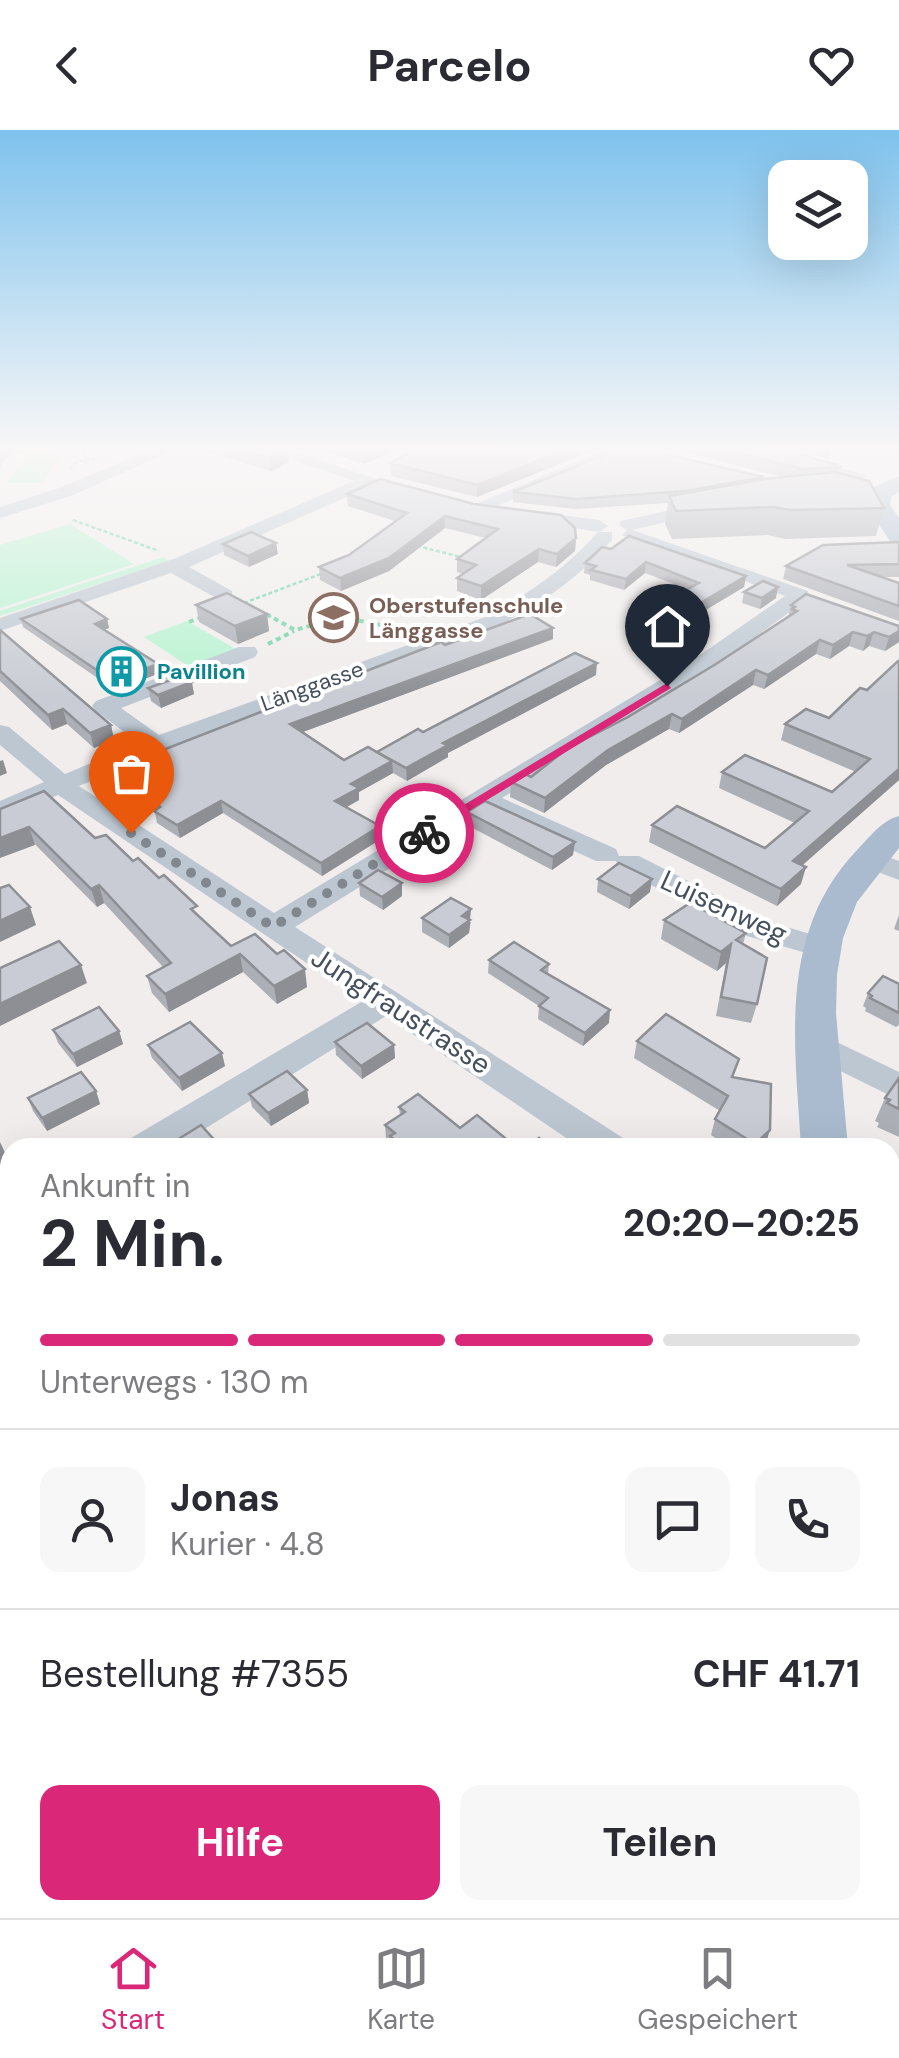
<!DOCTYPE html>
<html lang="de">
<head>
<meta charset="utf-8">
<style>
	:root { --surface:#fff; --page:#f7f7f7; --text:#2b2b33; --muted:#7c7c81; --line:#e1e1e2; --accent:#db2777 }
	body { margin:0; font-family:"DM Sans",sans-serif; background:var(--page); color:var(--text); height:100vh; display:flex; flex-direction:column; font-size:38px; white-space:nowrap }
	* { box-sizing:border-box; margin:0 }
	p { font-size:32px; color:var(--muted) }
	.icon { flex:none; width:55px; height:55px; fill:none; stroke:currentColor; stroke-width:2; stroke-linecap:round; stroke-linejoin:round }
	.map { position:relative; flex:1; overflow:hidden }
	.side { position:absolute; left:0px; top:1008px; width:900px; height:782px; display:flex; flex-direction:column; background:var(--surface); border-radius:30px 30px 0 0; box-shadow:0 10px 40px #0002 }
	.side>* { flex:none }
	.fabs { position:absolute; left:768px; top:30px; display:grid; gap:20px }
	.fabs a { display:grid; place-items:center; width:100px; height:100px; border-radius:20px; background:var(--surface); box-shadow:0 10px 40px #0002; font-size:50px }
	.pin { position:absolute; display:grid; place-items:center; width:85px; height:85px; color:#fff; margin:-102px -42px; border-radius:50% 50% 50% 0; rotate:-45deg; box-shadow:0 0 10px #0007 }
	.pin .icon { rotate:45deg }
	.courier { position:absolute; display:grid; place-items:center; width:100px; height:100px; margin:-50px; border:8px solid #db2777; border-radius:50%; background:#fff; color:#222; box-shadow:0 2px 12px #0007 }
	.overview em { font-style:normal; font-weight:700 }
	.overview div { display:flex; flex-direction:column-reverse }
	.overview { display:flex; align-items:center; justify-content:space-between; height:170px; padding:0 40px }
	h1 { font-size:65px; font-weight:700; line-height:75px }
	.bar { display:grid; grid-template-columns:repeat(4,1fr); gap:15px 10px; align-content:center; height:120px; padding:0 40px }
	.bar i { height:12px; border-radius:8px; background:var(--line) }
	.bar .selected { background:var(--accent) }
	.bar p { grid-column:span 4 }
	.line { display:flex; align-items:center; gap:25px; padding:0 40px; border-top:2px solid var(--line) }
	.line div { flex:1 }
	.round { display:grid; place-items:center; flex:none; width:105px; height:105px; border-radius:20px; background:var(--page) }
	.primary-button { display:flex; gap:20px; margin-top:auto; padding:20px 40px }
	.primary-button a { flex:1; height:115px; border-radius:20px; background:var(--accent); color:#fff; font-size:40px; font-weight:700; line-height:115px; text-align:center }
	.primary-button a+a { background:var(--page); color:var(--text) }
	header { display:flex; justify-content:space-between; align-items:center; height:130px; padding:0 40px; background:var(--surface); font-size:45px; font-weight:700 }
	.tabs { display:flex; justify-content:space-around; align-items:center; height:140px; border-top:2px solid var(--line); background:var(--surface); font-size:28px; color:var(--muted) }
	.tabs a { display:grid; justify-items:center; gap:5px }
	.tabs .selected { color:var(--accent) }
	.map>svg:first-child { display:block }
</style>
</head>
<body>
<header><svg class="icon" aria-label="back" viewBox="0 0 24 24"><path d="M15 5l-7 7 7 7"/></svg>Parcelo<svg class="icon" aria-label="heart" viewBox="0 0 24 24"><path d="M12 20l-8-8c-3-5 5-10 8-4 3-6 11-1 8 4z"/></svg></header>
<div class="map">
<svg width="899" height="1788" viewBox="0 0 899 1788">
	<rect width="100%" height="100%" fill="#f1eded"/>
	<g fill="#b7f3d1">
		<path d="M20,318H48L45,324L61,325L42,353H7L28,325L17,324Z"/>
		<path d="M70,394L134,434L0,478V415Z"/>
		<path d="M163,427L169,431L0,486V481Z"/>
		<path d="M187,491L246,525L199,543L144,507Z"/>
	</g>
	<g fill="none" stroke-linecap="round" stroke-linejoin="round">
		<g stroke="#6cd4a6" stroke-width="2.5" stroke-dasharray="4 2.5" stroke-linecap="butt">
			<path d="M84,318L86,334"/>
			<path d="M69,339L78,331L94,329"/>
			<path d="M73,390L159,421"/>
			<path d="M417,416L465,428"/>
			<path d="M244,473L326,442"/>
			<path d="M264,483L271,487"/>
		</g>
		<g stroke="#6cd4a6" stroke-width="4" stroke-dasharray="5 4" stroke-linecap="butt">
			<path d="M266,484L295,500L342,487L410,501"/>
			<path d="M189,492L202,487"/>
			<path d="M268,514L294,501"/>
		</g>
		<g fill="#bcc7d1" fill-rule="evenodd">
			<path d="M155,318H178L71,366L0,388V377L59,358Z"/>
			<path d="M259,318H285L388,353L379,358L371,356L189,437L232,461V469H218L171,443L0,501V488L176,428L354,351Z"/>
			<path d="M609,318H630L592,339L481,382L475,383L466,378Z"/>
			<path d="M749,318H777L868,346L859,351Z"/>
			<path d="M711,371L720,376L717,380L632,400L808,461V469L706,542L502,668L616,719L619,726H639L769,792L831,810L835,817L831,824L820,827L747,806L619,738L616,731H596L484,680L295,797L623,1008L628,1018H581L386,886L174,1018H126L131,1008L363,871L58,665L0,688V671L44,652L0,615V595L9,597L65,644L139,613L96,581L92,576L96,571L239,517H255L258,522L255,527L121,578L159,605L488,486C531,462 565,439 598,402H612V410C528,507 400,533 284,574C214,598 147,628 79,656L274,783L690,532L785,466L622,405L627,400L619,395L621,391Z"/>
			<path d="M524,380L599,390L608,396L599,402L518,389V381Z"/>
			<path d="M867,719L899,731V750L857,734L853,728L857,722Z"/>
			<path d="M818,903L899,942V970L806,924L801,915L806,906Z"/>
			<path d="M10,1081V1116L0,1119V1084Z"/>
			<path d="M890,1177L899,1181V1221L890,1217Z"/>
			<path d="M10,1357V1404L0,1408V1361Z"/>
			<path d="M348,1780H406L408,1788H350Z"/>
		</g>
		<g fill="#aabbcf" fill-rule="evenodd">
			<path d="M899,346V362L892,366L890,375L899,388V413L890,411L866,375L874,357Z"/>
			<path d="M899,686V718L857,772L843,808L837,845L836,883L848,1018H801C795,912 777,803 858,719C871,706 881,691 899,686Z"/>
			<path d="M238,1780H327L324,1788H234Z"/>
			<path d="M538,1780H612L613,1788H537Z"/>
		</g>
		<path stroke="#afb2b9" stroke-width="4" d="M893,318L899,320"/>
	</g>
	<g fill="#adafb6">
		<path d="M196,318H282L289,332L271,341Z"/>
		<path d="M301,318H401L364,334L316,319Z"/>
		<path d="M418,318H599L477,367L391,346L390,333Z"/>
		<path d="M668,318H781L842,337L840,343L884,378L876,406L785,409L768,405L672,409L665,394L668,373L576,379L513,372V362L783,347Z"/>
		<path d="M790,318H832L829,330Z"/>
		<path d="M347,364L576,408L575,421L556,437L538,432L481,470L457,461V448L463,444L457,442V429L485,408L445,398L389,441L341,461L320,450L319,437L349,425L395,391L348,376Z"/>
		<path d="M899,412V447H882L899,453V491L783,449L786,436Z"/>
		<path d="M223,414L278,424L249,437L224,425Z"/>
		<path d="M602,417L746,446L744,457L667,503L642,493L643,482L687,459L645,443L624,460L590,450V445L584,443L585,433Z"/>
		<path d="M744,462L776,468L760,479L742,473Z"/>
		<path d="M196,475L267,484L269,501L238,514L199,492Z"/>
		<path d="M791,475L899,496V512L885,521L869,516L863,521L849,516L830,529L816,524L764,559L753,555L679,603L669,599L606,635L544,683L510,667L511,652L531,647L716,534L788,488Z"/>
		<path d="M21,489H107L109,498L104,500L160,543L115,560L23,497Z"/>
		<path d="M553,498V509L303,602L344,630L377,622L423,602L596,545L448,623V627L407,651L393,643L359,662V670L347,677L381,709L322,746L223,683L180,708L157,693L155,683L118,651L114,639L445,515Z"/>
		<path d="M0,500L111,595L114,610L94,618L67,594L52,600L0,551Z"/>
		<path d="M148,558L194,564L161,578L151,571Z"/>
		<path d="M806,579L899,650L802,735L801,754L777,776L649,712L652,695L765,718L795,693L719,658L722,642L832,662L856,642L781,610L785,594Z"/>
		<path d="M0,679L95,708L133,731L231,816L307,857L277,874L243,842L169,882L152,863L147,846L163,837L104,773L97,777Z"/>
		<path d="M467,682L573,725L552,740L467,695Z"/>
		<path d="M598,749L650,762L629,779L597,762Z"/>
		<path d="M359,753H402V766L383,780L360,766Z"/>
		<path d="M899,785V801L894,799Z"/>
		<path d="M422,788L471,792L469,803L449,818L422,802Z"/>
		<path d="M664,790L746,803L743,814L757,874L751,893L716,886L726,833L717,841L661,809Z"/>
		<path d="M489,830L549,834L548,844L609,893L583,916L538,889L539,876L488,843Z"/>
		<path d="M899,854V895L896,897L865,881L866,878L863,876L868,863Z"/>
		<path d="M53,900L119,901L123,914L77,937L58,913Z"/>
		<path d="M637,911L734,947L765,1016L764,1018H730L711,1005L715,989L720,981L634,928Z"/>
		<path d="M335,912L394,915L395,928L362,949L336,925Z"/>
		<path d="M148,915L225,936L182,961L152,928Z"/>
		<path d="M899,948V1007L877,997L879,993L875,991L885,968Z"/>
		<path d="M307,960L309,973L271,996L252,977L249,964Z"/>
		<path d="M96,961L100,974L47,1001L33,981L28,968Z"/>
		<path d="M399,977L460,998L517,1018H391V1012L386,1008L385,995L400,985Z"/>
		<path d="M899,1053V1118L890,1113V1095L894,1088L890,1085V1055Z"/>
		<path d="M890,1236L899,1241V1320L890,1314Z"/>
		<path d="M898,1698L899,1788H724L725,1780H890Z"/>
	</g>
	<g fill="#8d8f94">
		<path d="M3,318H14L0,336V322Z"/>
		<path d="M373,318H401L364,334L363,322Z"/>
		<path d="M570,318H599L477,367V355Z"/>
		<path d="M287,320L289,332L271,341L269,328Z"/>
		<path d="M764,347L762,358L685,371L686,361Z"/>
		<path d="M445,386V398L389,441L341,461L340,448Z"/>
		<path d="M576,408L575,421L556,437L557,424Z"/>
		<path d="M276,413L278,424L249,437L248,426Z"/>
		<path d="M539,419L538,432L481,470V456Z"/>
		<path d="M646,432L645,443L624,460L626,449Z"/>
		<path d="M746,446L744,457L667,503L668,492Z"/>
		<path d="M778,457L776,468L760,479L762,468Z"/>
		<path d="M267,484L269,501L238,514L235,496Z"/>
		<path d="M107,489L109,498L97,502L95,494Z"/>
		<path d="M553,498V509L292,606L290,594Z"/>
		<path d="M899,501V512L885,521L889,507Z"/>
		<path d="M853,502L849,516L830,529L833,515Z"/>
		<path d="M874,502L869,516L863,521L867,506Z"/>
		<path d="M820,510L816,524L764,559L768,545Z"/>
		<path d="M597,533L596,545L448,623V627L407,651L406,638L443,613Z"/>
		<path d="M158,534L160,543L115,560L113,551Z"/>
		<path d="M756,540L753,555L679,603L682,589Z"/>
		<path d="M192,552L194,564L161,578L158,565Z"/>
		<path d="M63,579L67,594L52,600L48,585Z"/>
		<path d="M672,584L669,599L606,635L544,683L545,668L608,620Z"/>
		<path d="M111,595L114,610L94,618L90,603Z"/>
		<path d="M3,630L7,643L0,646V631Z"/>
		<path d="M392,631L393,643L359,662V670L336,683L335,671L351,654Z"/>
		<path d="M899,639V650L788,748L793,731Z"/>
		<path d="M221,671L223,683L180,708L177,695Z"/>
		<path d="M380,696L381,709L322,746L321,733Z"/>
		<path d="M29,697L35,715L0,728V708Z"/>
		<path d="M575,712L573,725L552,740L553,727Z"/>
		<path d="M806,737L801,754L777,776L781,759Z"/>
		<path d="M652,749L650,762L629,779L631,766Z"/>
		<path d="M402,753V766L383,780L382,767Z"/>
		<path d="M99,755L104,773L97,777L91,759Z"/>
		<path d="M30,777L36,795L0,812V791Z"/>
		<path d="M471,779L469,803L449,818V805L462,786Z"/>
		<path d="M731,814L726,833L717,841L721,822Z"/>
		<path d="M240,824L243,842L169,882L165,864Z"/>
		<path d="M81,835L87,853L0,896V874Z"/>
		<path d="M305,839L307,857L277,874L274,856Z"/>
		<path d="M610,880L609,893L583,916L585,903Z"/>
		<path d="M119,901L123,914L77,937L73,924Z"/>
		<path d="M394,915L395,928L362,949L361,936Z"/>
		<path d="M222,923L225,936L182,961L179,948Z"/>
		<path d="M307,960L309,973L271,996L268,983Z"/>
		<path d="M96,961L100,974L47,1001L42,988Z"/>
		<path d="M770,1000L765,1016L754,1018L755,1014Z"/>
		<path d="M0,1012L8,1029L0,1034Z"/>
		<path d="M8,1152L10,1155V1167L0,1173V1157Z"/>
		<path d="M3,1411L10,1420V1438Z"/>
		<path d="M10,1456V1470L0,1474V1461Z"/>
		<path d="M10,1691V1702L2,1705L0,1704V1695Z"/>
	</g>
	<g fill="#c9ccd4" stroke="#8d8f94" stroke-width="2.5">
		<path d="M234,318H282L287,320L269,328Z"/>
		<path d="M350,318H373L363,322Z"/>
		<path d="M418,318H570L477,355L390,333Z"/>
		<path d="M621,318H638L764,347L686,361L577,369L513,362Z"/>
		<path d="M718,318H781L842,337L803,339Z"/>
		<path d="M835,342L869,351L884,378L791,380L773,377L676,381L669,366L764,349Z"/>
		<path d="M380,349L474,374L561,385L575,398L576,408L557,424L539,419L481,456L457,448L476,435L457,429L498,399L445,386L389,428L340,448L319,437L349,425L407,383L347,364Z"/>
		<path d="M251,402L276,413L248,426L223,414Z"/>
		<path d="M629,406L746,446L668,492L643,482L699,453L646,432L626,449L591,440L596,436L585,433L602,417L611,419Z"/>
		<path d="M899,412V434L847,435L899,453V476L786,436L823,415Z"/>
		<path d="M763,451L778,457L762,468L744,462Z"/>
		<path d="M227,463L267,484L235,496L196,475Z"/>
		<path d="M806,464L899,496V501L889,507L874,502L867,506L853,502L833,515L820,510L768,545L756,540L682,589L672,584L608,620L545,668L511,652L525,644L531,647L568,618L628,587L716,534L797,481L792,479L795,477L791,475Z"/>
		<path d="M79,470L107,489L95,494L158,534L113,551L21,489Z"/>
		<path d="M530,484L553,498L290,594L344,630L368,617L392,631L351,654L359,658L335,671L380,696L321,733L221,671L177,695L154,681L160,677L114,639L441,512L445,515Z"/>
		<path d="M0,500L111,595L90,603L63,579L48,585L0,541Z"/>
		<path d="M575,523L597,533L443,613L448,615L406,638L377,622L418,599L423,602Z"/>
		<path d="M898,531H899V639L793,731L806,737L781,759L652,695L677,676L765,718L809,681L722,642L745,625L832,662L870,629L785,594L806,579L829,588L860,558L867,560Z"/>
		<path d="M182,546L192,552L158,565L148,558Z"/>
		<path d="M44,661L95,708L106,705L133,731L138,728L159,748L164,745L197,776L191,779L231,816L255,804L277,824L284,820L305,839L274,856L240,824L165,864L147,846L171,833L99,755L91,759L29,697L0,708V679Z"/>
		<path d="M485,671L575,712L553,727L467,682Z"/>
		<path d="M619,733L652,749L631,766L598,749Z"/>
		<path d="M378,740L402,753L382,767L359,753Z"/>
		<path d="M9,755L30,777L0,791V758Z"/>
		<path d="M451,768L471,779L462,786L470,790L449,805L422,788Z"/>
		<path d="M690,773L746,803L736,810L767,828L757,874L721,867L731,814L721,822L664,790Z"/>
		<path d="M59,811L81,835L0,874V838Z"/>
		<path d="M514,812L549,834L541,840L610,880L585,903L539,876L548,868L489,830Z"/>
		<path d="M883,846L899,854V883L870,868L872,866L868,863Z"/>
		<path d="M99,877L119,901L73,924L53,900Z"/>
		<path d="M666,884L739,929L732,947L771,954L770,1000L755,1014L715,989L728,966L637,911Z"/>
		<path d="M190,892L222,923L179,948L148,915Z"/>
		<path d="M367,893L394,915L361,936L335,912Z"/>
		<path d="M287,941L307,960L268,983L249,964Z"/>
		<path d="M81,942L96,961L42,988L28,968Z"/>
		<path d="M899,948V979L887,973L890,970L885,968Z"/>
		<path d="M418,964L460,998L477,985L517,1018H403L390,1006L395,1003L385,995L405,982L399,977Z"/>
		<path d="M201,995L218,1014L211,1018H164Z"/>
		<path d="M539,1008L551,1018H527Z"/>
		<path d="M893,1050L899,1053V1074L890,1069V1055Z"/>
		<path d="M899,1079V1102L890,1098Z"/>
		<path d="M0,1138L8,1152L0,1157Z"/>
		<path d="M890,1236L899,1241V1304L890,1298Z"/>
		<path d="M3,1411L10,1438V1456L0,1461V1412Z"/>
		<path d="M890,1503L899,1505V1788H732L733,1780H890Z"/>
		<path d="M10,1631V1691L0,1695V1635Z"/>
	</g>
	<linearGradient id="sky" x2="0" y2="1"><stop stop-color="#7ec2ed"/><stop offset="0.56" stop-color="#f9f7f7"/><stop offset="1" stop-color="#f9f7f7" stop-opacity="0"/></linearGradient>
	<rect width="899" height="569" fill="url(#sky)"/>
	<path fill="#db2777" d="M667,553L671,558L428,706L417,703Z"/>
	<g fill="none" stroke-linecap="round" stroke-linejoin="round">
		<path stroke="#81878f" stroke-width="10" stroke-dasharray="0 18" d="M131,703L273,797L424,703"/>
	</g>
	<defs>
		<symbol id="school-ring" viewBox="-11 -11 22 22"><circle r="9.5" fill="#fff" stroke="#8d6e63" stroke-width="1.5"/><path d="M0-5L7-2L0 1L-7-2ZM-4 1L0 2.5L4 1V4Q0 6-4 4Z" fill="#8d6e63"/></symbol>
		<symbol id="building-ring" viewBox="-11 -11 22 22"><circle r="9.5" fill="#fff" stroke="#0f9aa8" stroke-width="1.5"/><path d="M-4-6H4V6H1V3H-1V6H-4ZM-2.5-4.3h1.7v1.8h-1.7ZM.8-4.3h1.7v1.8H.8ZM-2.5-1h1.7V.8h-1.7ZM.8-1h1.7V.8H.8Z" fill="#0f9aa8"/></symbol>
	</defs>
	<g fill-rule="evenodd">
		<use href="#school-ring" x="306" y="460" width="55" height="55"/>
		<use href="#building-ring" x="94" y="514" width="55" height="55"/>
	</g>
	<g text-anchor="middle" dominant-baseline="central" stroke-width="8" stroke-linejoin="round" paint-order="stroke">
		<g font-size="22" font-weight="bold" fill="#785e54" stroke="#fff" text-anchor="start">
			<text x="369" y="475">Oberstufenschule<tspan x="369" dy="25">Länggasse</tspan></text>
		</g>
		<g font-size="22" font-weight="bold" fill="#0d838f" stroke="#fff" text-anchor="start">
			<text x="157" y="541">Pavillion</text>
		</g>
		<g font-size="22" fill="#44505d" stroke="#fff">
			<text transform="translate(312 556) rotate(-20)">Länggasse</text>
		</g>
		<g font-size="28" fill="#44505d" stroke="#fff">
			<text transform="translate(724 777) rotate(25)">Luisenweg</text>
			<text transform="translate(401 881) rotate(33)">Jungfraustrasse</text>
		</g>
	</g>
</svg>
<div class="fabs">
<a><svg class="icon" aria-label="layers" viewBox="0 0 24 24"><path d="M12 4l9 5-9 5-9-5zM3 14l9 5 9-5"/></svg></a>
</div>
<div class="pin" style="left:131px;top:703px;background:#ea580c"><svg class="icon" aria-label="bag" viewBox="0 0 24 24"><path d="M5 8h14l-1 12H6zM9 8a3 3 0 0 1 6 0"/></svg></div>
<div class="pin" style="left:667px;top:556px;background:#1f2937"><svg class="icon" aria-label="home" viewBox="0 0 24 24"><path d="M3 11l9-7 9 7M6 9v11h12V9"/></svg></div>
<div class="courier" style="left:424px;top:703px"><svg class="icon" aria-label="bike" viewBox="0 0 24 24"><circle cx="6" cy="16" r="4"/><circle cx="18" cy="16" r="4"/><path d="M6 16l4-8h5l3 8M10 8l3 8H6M13 5h3"/></svg></div>
<section class="side">
<div class="overview"><div><h1>2 Min.</h1><p>Ankunft in</p></div><em>20:20–20:25</em></div>
<div class="bar"><i class="selected"></i><i class="selected"></i><i class="selected"></i><i></i><p>Unterwegs · 130 m</p></div>
<div class="line" style="height:180px"><a class="round"><svg class="icon" aria-label="person" viewBox="0 0 24 24"><circle cx="12" cy="8" r="4"/><path d="M4 21q1-7 8-7t8 7"/></svg></a><div><b>Jonas</b><p>Kurier · 4.8</p></div><a class="round"><svg class="icon" aria-label="chat" viewBox="0 0 24 24"><path d="M4 5h16v11H9l-5 4z"/></svg></a><a class="round"><svg class="icon" aria-label="phone" viewBox="0 0 24 24"><path d="M5 4h4l2 5-3 2q2 4 5 5l2-3 5 2v4C11 20 4 13 5 4z"/></svg></a></div>
<div class="line" style="height:130px"><div>Bestellung #7355</div><b>CHF 41.71</b></div>
<div class="primary-button"><a>Hilfe</a><a>Teilen</a></div>
</section>
</div>
<nav class="tabs">
<a class="selected"><svg class="icon" aria-label="home" viewBox="0 0 24 24"><path d="M3 11l9-7 9 7M6 9v11h12V9"/></svg>Start</a>
<a><svg class="icon" aria-label="map" viewBox="0 0 24 24"><path d="M3 6l6-2 6 2 6-2v14l-6 2-6-2-6 2zM9 4v14M15 6v14"/></svg>Karte</a>
<a><svg class="icon" aria-label="saved" viewBox="0 0 24 24"><path d="M7 4h10v16l-5-4-5 4z"/></svg>Gespeichert</a>
</nav>
</body>
</html>
